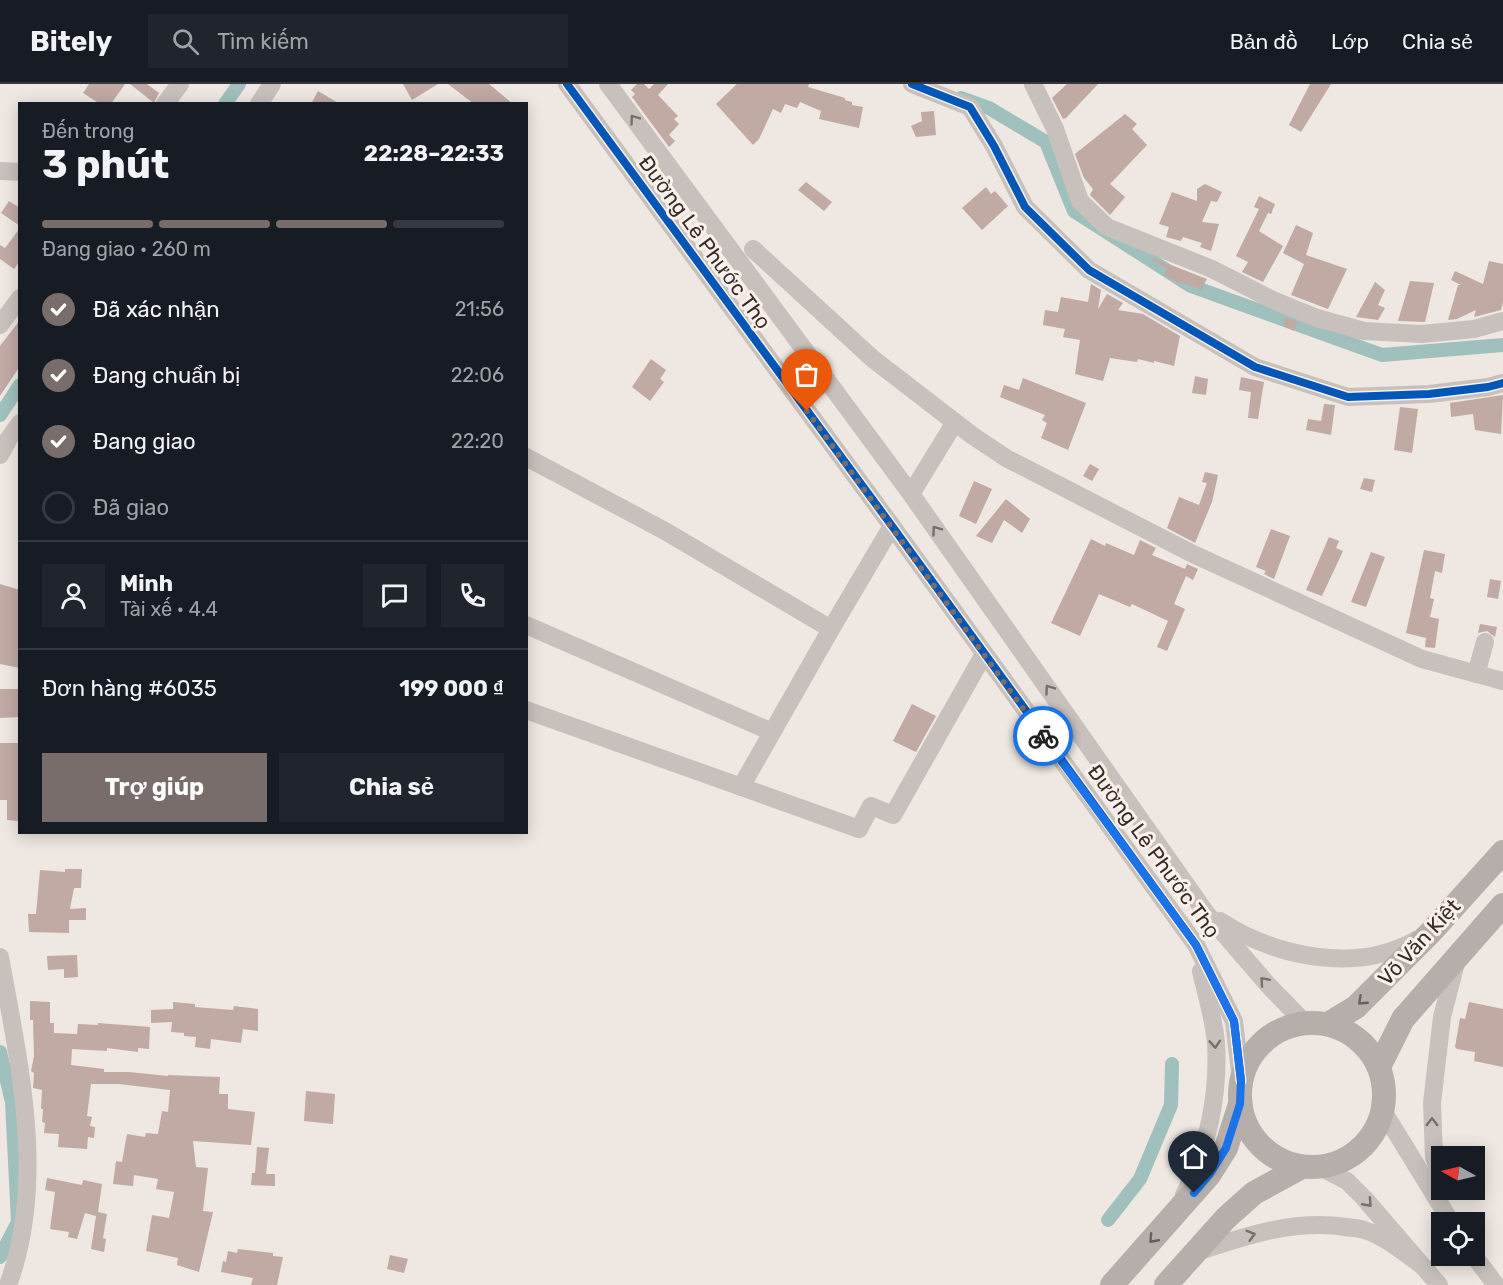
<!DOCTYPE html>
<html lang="vi">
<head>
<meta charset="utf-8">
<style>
	:root { --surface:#171b24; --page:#20242c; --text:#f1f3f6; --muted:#9ea1a6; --line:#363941; --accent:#786d6a }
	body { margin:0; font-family:Rubik,sans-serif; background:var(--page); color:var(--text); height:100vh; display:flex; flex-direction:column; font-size:22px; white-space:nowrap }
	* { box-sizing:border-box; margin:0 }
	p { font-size:20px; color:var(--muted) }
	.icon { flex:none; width:33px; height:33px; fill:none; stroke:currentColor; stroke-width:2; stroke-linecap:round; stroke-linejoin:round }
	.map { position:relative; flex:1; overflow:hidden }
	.drawer { position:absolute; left:18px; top:18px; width:510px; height:732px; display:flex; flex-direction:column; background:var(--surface); border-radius:0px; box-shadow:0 3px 15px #0003 }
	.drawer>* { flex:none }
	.needle { width:39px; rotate:278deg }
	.fabs { position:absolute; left:1431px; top:1062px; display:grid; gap:12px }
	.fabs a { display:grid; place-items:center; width:54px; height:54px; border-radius:0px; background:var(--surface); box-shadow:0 3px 15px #0003; font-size:30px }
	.pin { position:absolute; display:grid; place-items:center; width:51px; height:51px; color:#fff; margin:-62px -26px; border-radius:50% 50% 50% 0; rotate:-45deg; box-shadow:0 0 6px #0007 }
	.pin .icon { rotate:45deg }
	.courier { position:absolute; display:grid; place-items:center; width:60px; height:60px; margin:-30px; border:4px solid #1a73e8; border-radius:50%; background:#fff; color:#222; box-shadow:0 2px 8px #0007 }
	.headline em { font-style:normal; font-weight:700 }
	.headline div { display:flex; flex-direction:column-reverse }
	.headline { display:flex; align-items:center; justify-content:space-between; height:102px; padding:0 24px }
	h1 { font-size:39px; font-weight:700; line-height:45px }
	.bar { display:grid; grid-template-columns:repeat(4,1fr); gap:9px 6px; align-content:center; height:72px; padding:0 24px }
	.bar i { height:8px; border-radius:4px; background:var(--line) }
	.bar .selected { background:var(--accent) }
	.bar p { grid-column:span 4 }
	.line { display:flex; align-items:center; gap:15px; padding:0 24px; border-top:2px solid var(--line) }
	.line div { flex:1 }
	.round { display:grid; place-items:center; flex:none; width:63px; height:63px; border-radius:0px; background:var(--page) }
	ol { padding:0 24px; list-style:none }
	li { display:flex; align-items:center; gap:18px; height:66px }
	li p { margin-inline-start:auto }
	li .icon { padding:6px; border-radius:50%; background:var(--accent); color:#fff; stroke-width:4 }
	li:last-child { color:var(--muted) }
	li i { width:33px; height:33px; border:3px solid var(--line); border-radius:50% }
	.primary-button { display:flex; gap:12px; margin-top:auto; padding:12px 24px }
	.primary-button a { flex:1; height:69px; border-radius:0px; background:var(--accent); color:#fff; font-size:24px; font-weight:700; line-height:69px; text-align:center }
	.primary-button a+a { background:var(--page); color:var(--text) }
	header { display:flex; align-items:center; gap:36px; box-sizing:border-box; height:84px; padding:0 30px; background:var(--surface); border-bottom:2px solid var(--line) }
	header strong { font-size:28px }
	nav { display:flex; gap:33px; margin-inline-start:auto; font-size:21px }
	.search { width:420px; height:54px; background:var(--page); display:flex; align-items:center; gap:15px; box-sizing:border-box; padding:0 21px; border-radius:0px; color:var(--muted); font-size:22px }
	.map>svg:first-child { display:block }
</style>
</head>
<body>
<header>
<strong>Bitely</strong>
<div class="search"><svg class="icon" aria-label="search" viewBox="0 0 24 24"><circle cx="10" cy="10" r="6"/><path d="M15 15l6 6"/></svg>Tìm kiếm</div>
<nav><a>Bản đồ</a><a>Lớp</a><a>Chia sẻ</a></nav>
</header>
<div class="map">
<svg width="1503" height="1201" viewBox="0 0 1503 1201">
	<rect width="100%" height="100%" fill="#eee7e2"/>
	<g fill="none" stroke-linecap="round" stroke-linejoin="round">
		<g stroke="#9fc0bc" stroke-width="14">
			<path d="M961,14L989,24L1046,58L1074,127L1191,202L1382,271L1503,261"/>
			<path d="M225,20L239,0"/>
			<path d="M0,331L20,301"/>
			<path d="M0,968L12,1018L18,1138L0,1173"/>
			<path d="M1108,1136L1140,1095L1171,1021L1172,980"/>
		</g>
	</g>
	<g fill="#c1a9a4">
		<path d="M89,0H125L111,20H100L83,9Z"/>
		<path d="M130,0H147L159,9L154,19Z"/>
		<path d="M403,0H438L412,16Z"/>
		<path d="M448,0H489L513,20H474Z"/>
		<path d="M637,0H644L649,5L654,0H668L658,11L678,32L674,35L679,40L669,51L675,57L669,63L632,13L635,10L631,6Z"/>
		<path d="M737,0H809L808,3L845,14V16L852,18V21L863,23L859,44L819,35L821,27L800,18L797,24L785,20L781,29L773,25L759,55L753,61L716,20Z"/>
		<path d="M1067,0H1098L1066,34L1063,35L1052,14Z"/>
		<path d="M1310,0H1331L1301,48L1289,41Z"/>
		<path d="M318,7L340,20H311Z"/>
		<path d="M934,27L936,51L916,53L911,42L922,37L921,28Z"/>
		<path d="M1125,30L1137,40L1132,45L1147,61L1110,100L1125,113L1110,131L1090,111L1093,105L1084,94L1075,70Z"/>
		<path d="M806,98L832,118L824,127L798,106Z"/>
		<path d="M1205,100L1222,108L1217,118L1211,117L1202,138L1219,140L1211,167L1200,163L1202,159L1183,153L1181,157L1166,153L1169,143L1159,140L1172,108L1197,117V105Z"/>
		<path d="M986,103L991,110L995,107L1008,122L982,146L962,124Z"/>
		<path d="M1259,112L1275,120L1271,130L1268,129L1259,147L1283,162L1263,198L1242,188L1248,178L1236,172L1259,125L1254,123Z"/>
		<path d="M9,117L20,124V142L1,129Z"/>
		<path d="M1296,141L1313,149L1306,171L1347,185L1328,225L1291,211L1304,180L1283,169Z"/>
		<path d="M20,144V177L14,185L0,175V161L5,164Z"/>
		<path d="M1153,174L1207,195L1201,206L1182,198L1181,200L1164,191L1167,185L1152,176Z"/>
		<path d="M1489,177L1503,180V218L1501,226L1474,233L1476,226L1457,235L1448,236L1458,201H1461L1451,196L1455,187L1483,200Z"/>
		<path d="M1410,197L1434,199L1425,238L1398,237Z"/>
		<path d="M1375,198L1385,206L1378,221L1385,224L1378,236L1356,233Z"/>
		<path d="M1091,200L1101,206L1098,225L1107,210L1123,219L1118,226L1143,230L1180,252L1174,282L1154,277V279L1138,275L1137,278L1110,274L1103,297L1075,290L1080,256L1063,253L1065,245L1043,241L1045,226L1058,228L1061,213L1088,218Z"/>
		<path d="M1285,233L1298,238L1294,247L1283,242Z"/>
		<path d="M20,236V282L0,312V262Z"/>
		<path d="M651,275L666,286L660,295L664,298L650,317L632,303Z"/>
		<path d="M1195,292L1208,295L1206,311L1192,309Z"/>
		<path d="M1241,293L1264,298L1258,335L1248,334L1251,308L1239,306Z"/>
		<path d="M1023,294L1086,319L1068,366L1041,354L1047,339L1042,336L1045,331L1000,313L1004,301L1019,306Z"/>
		<path d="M1503,311L1501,350L1475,346L1473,330L1451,333L1450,319Z"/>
		<path d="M1324,320L1335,321L1331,351L1306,346L1308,335L1321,337Z"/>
		<path d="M1400,323L1418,325L1412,369L1394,366Z"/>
		<path d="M1090,380L1099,385L1092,397L1083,392Z"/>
		<path d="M1205,388L1218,391L1212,418L1195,459L1167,444L1179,413L1199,421L1207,399L1202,398Z"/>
		<path d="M1364,394L1375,396L1372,408L1360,405Z"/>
		<path d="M974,397L992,405L976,440L959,432Z"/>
		<path d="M1006,415L1030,435L1022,449L1004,436L992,459L976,452Z"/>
		<path d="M1271,445L1290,452L1274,495L1264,490L1266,487L1256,483Z"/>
		<path d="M1329,453L1339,457L1336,464L1343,467L1322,512L1306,506Z"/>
		<path d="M1091,455L1105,462L1106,459L1134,471L1140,456L1156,464L1152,471L1185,485L1187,480L1198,485L1193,496L1186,492L1174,520L1185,525L1167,567L1157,563L1168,537L1132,520L1130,523L1099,510L1080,552L1051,539Z"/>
		<path d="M1424,466L1445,470L1442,489L1435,487L1430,514L1434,515L1430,533L1439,535L1435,564L1425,563L1426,554L1406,549Z"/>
		<path d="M1371,468L1385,473L1366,523L1351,518Z"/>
		<path d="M1490,495L1501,497L1498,515L1487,513Z"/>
		<path d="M0,500L20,506V584L0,580Z"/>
		<path d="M1480,540L1497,543L1495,553L1487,547L1478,549Z"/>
		<path d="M0,605H20V633L0,634Z"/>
		<path d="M912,620L936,632L916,668L893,657Z"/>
		<path d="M0,659H20L18,737L7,736V716H0Z"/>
		<path d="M65,785H82L81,804H74L70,825L86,824V836H69V849L29,848L28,830H36L40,786L65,788Z"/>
		<path d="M77,871L78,893L64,894V885L48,886L47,872Z"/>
		<path d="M30,917L50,918V939H54V949L77,950L78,940L98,941V939L150,943L149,965L138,964V968L107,964V967L72,965L71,981L104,985V988H129L168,992V991L220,993L219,1010H228V1025L255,1028L251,1061L193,1057L196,1083L208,1084L203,1127L213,1128L199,1188L177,1181L178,1174L146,1167L152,1131L169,1134L174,1108L156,1105L158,1095L134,1091L133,1102L113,1100L116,1077L122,1078L127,1050L145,1053L146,1049L158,1050L162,1027L168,1028L170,1006L119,1000H91L87,1032L92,1033L90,1042L95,1043L94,1054L88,1053L87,1065L58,1063L59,1050L44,1049L45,1039L42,1038L43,1025H41L42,1006L33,1004L34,989L31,987L34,972L33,936H30Z"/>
		<path d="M173,918L195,920V923L233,926L234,922L258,925V947L243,945L241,959L211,955L210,965L195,963L196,953L184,952V949L171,948L172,938L151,939V926L173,925Z"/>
		<path d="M1469,918L1503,925V983L1474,977L1475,968L1457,965L1455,963L1460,934L1465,935Z"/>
		<path d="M306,1007L335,1010L333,1040L304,1037Z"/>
		<path d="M257,1063L269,1064L266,1090H275V1102L251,1101L252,1089H255Z"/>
		<path d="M47,1094L82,1101L83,1096L102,1100L98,1128L107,1130L103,1154L106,1155L104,1168L91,1165L96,1132L85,1129L77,1155L68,1153L69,1148L50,1145L55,1108L45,1106Z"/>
		<path d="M238,1165L273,1169V1172L283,1173L277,1201H251L253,1194L221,1188L223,1177L226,1178L228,1167L237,1169Z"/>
		<path d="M390,1171L408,1175L404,1189L387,1185Z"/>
	</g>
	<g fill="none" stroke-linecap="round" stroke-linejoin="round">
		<g stroke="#c7c0bc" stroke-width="18">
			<path d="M567,0L892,442L1196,861L1234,937L1241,997"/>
			<path d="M608,0L911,410L1206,829L1268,901L1305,939"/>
			<path d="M912,0L970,23L994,62L1025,123L1089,186L1255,283L1348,313L1429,310L1488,303L1503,299"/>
			<path d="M1033,0L1055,45L1080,117L1107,143L1212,185L1273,216L1317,234L1364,247L1422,250L1474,245L1503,237"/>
			<path d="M165,20L180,0"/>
			<path d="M259,20L272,0"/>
			<path d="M0,87L20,88"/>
			<path d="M753,165L873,275L973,352L1006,374L1193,470L1422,575L1503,597"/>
			<path d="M0,241L20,214"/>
			<path d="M0,371L9,354L20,339"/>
			<path d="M526,373L665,447L831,545"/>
			<path d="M911,410L955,338"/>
			<path d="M526,541L772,648"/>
			<path d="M1476,590L1485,558"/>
			<path d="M526,626L859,745L871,722L893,731L984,570"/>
			<path d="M741,703L831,545L892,442"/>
			<path d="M1220,837C1276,873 1356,890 1416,856"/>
			<path d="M0,873C19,979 47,1096 8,1201"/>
			<path d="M1383,1027L1451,1138"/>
			<path d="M1322,1084L1347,1097L1364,1114L1439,1201"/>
			<path d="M1442,1095L1434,1073L1432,1019L1442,933L1457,875"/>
			<path d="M1184,1111C1208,1065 1219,1010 1216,959C1214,935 1206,910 1201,887"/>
			<path d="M1197,1168C1245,1152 1295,1135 1346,1143C1352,1144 1359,1144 1364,1146C1387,1153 1408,1172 1427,1185"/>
			<path d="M1474,1172L1496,1201"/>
		</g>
		<g stroke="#b6aeab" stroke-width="24">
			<circle cx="1312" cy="1011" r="72"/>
			<path d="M1328,940L1356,923L1431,848L1503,768"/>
			<path d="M1379,983L1403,935L1503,821"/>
			<path d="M1112,1201L1209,1091L1226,1064L1240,1020"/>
			<path d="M1166,1201L1226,1134L1254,1109L1300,1084"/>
		</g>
		<defs>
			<g id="cycleway">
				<path d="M567,0L892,442L1196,861L1234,937L1241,997"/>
				<path d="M912,0L970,23L994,62L1025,123L1089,186L1255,283L1348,313L1429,310L1488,303L1503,299"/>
			</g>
		</defs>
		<use href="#cycleway" stroke="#faf1eb" stroke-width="11"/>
		<use href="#cycleway" stroke="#0057b8" stroke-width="8"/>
	</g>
	<defs><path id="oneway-chevron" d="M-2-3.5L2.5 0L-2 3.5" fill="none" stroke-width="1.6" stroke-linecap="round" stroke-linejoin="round" transform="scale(1.5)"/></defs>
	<g stroke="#786f6b">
		<use href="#oneway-chevron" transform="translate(634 35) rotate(-126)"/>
		<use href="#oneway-chevron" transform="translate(936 446) rotate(-125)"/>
		<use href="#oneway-chevron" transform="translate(1049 605) rotate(-125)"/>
		<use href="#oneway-chevron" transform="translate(1264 897) rotate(-131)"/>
		<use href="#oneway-chevron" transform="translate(1215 960) rotate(86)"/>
		<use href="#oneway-chevron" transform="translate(1432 1038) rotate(-90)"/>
		<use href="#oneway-chevron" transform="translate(1368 1119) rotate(48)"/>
		<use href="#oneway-chevron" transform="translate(1251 1151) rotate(-16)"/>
	</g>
	<g stroke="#6a605d">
		<use href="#oneway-chevron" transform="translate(1362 917) rotate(137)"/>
		<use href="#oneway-chevron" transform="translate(1153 1155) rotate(132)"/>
	</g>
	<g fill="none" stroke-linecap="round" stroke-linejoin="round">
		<path stroke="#786d6a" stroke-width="6" stroke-dasharray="0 10.8" d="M807,327L1043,652"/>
		<path stroke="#1a73e8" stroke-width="8" d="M1043,652L1196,861L1234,937L1241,997L1240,1020L1226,1064L1209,1091L1194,1109"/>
	</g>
	<g text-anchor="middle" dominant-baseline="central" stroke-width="6" stroke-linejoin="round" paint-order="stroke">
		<g font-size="21" fill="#382c29" stroke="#faf1eb">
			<text transform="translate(705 158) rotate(54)">Đường Lê Phước Thọ</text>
			<text transform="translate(1154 767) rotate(54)">Đường Lê Phước Thọ</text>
			<text transform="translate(1419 858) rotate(-47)">Võ Văn Kiệt</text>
		</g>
	</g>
</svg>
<div class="fabs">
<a><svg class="needle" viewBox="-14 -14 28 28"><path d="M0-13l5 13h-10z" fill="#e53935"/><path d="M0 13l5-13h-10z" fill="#9ea1a6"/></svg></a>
<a><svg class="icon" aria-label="locate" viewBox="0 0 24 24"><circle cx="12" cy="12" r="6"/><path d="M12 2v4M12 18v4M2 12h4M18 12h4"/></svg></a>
</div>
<div class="pin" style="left:807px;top:327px;background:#ea580c"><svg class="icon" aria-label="bag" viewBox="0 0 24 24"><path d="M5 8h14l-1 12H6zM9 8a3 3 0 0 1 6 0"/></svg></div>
<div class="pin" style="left:1194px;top:1109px;background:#1f2937"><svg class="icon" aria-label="home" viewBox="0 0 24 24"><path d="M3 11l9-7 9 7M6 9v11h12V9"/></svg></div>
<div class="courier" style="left:1043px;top:652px"><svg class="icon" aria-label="bike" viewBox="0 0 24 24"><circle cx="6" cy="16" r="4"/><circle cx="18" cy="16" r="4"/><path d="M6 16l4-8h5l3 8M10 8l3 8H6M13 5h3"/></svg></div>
<section class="drawer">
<div class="headline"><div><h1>3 phút</h1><p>Đến trong</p></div><em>22:28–22:33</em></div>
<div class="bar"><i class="selected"></i><i class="selected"></i><i class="selected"></i><i></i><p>Đang giao · 260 m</p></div>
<ol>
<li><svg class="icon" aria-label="check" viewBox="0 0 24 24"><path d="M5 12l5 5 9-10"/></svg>Đã xác nhận<p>21:56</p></li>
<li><svg class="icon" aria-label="check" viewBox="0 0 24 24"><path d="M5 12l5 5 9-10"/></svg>Đang chuẩn bị<p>22:06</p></li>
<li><svg class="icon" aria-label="check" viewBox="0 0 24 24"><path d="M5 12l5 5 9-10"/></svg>Đang giao<p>22:20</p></li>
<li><i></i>Đã giao</li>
</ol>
<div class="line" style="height:108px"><a class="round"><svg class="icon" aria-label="person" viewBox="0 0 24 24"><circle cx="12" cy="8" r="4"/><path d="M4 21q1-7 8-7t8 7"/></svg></a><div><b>Minh</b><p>Tài xế · 4.4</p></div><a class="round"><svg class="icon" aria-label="chat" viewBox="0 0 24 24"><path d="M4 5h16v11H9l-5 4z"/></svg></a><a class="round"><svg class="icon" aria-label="phone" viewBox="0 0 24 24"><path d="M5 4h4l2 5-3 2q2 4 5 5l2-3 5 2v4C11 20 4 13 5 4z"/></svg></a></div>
<div class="line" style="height:78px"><div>Đơn hàng #6035</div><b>199 000 ₫</b></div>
<div class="primary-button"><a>Trợ giúp</a><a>Chia sẻ</a></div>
</section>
</div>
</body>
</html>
